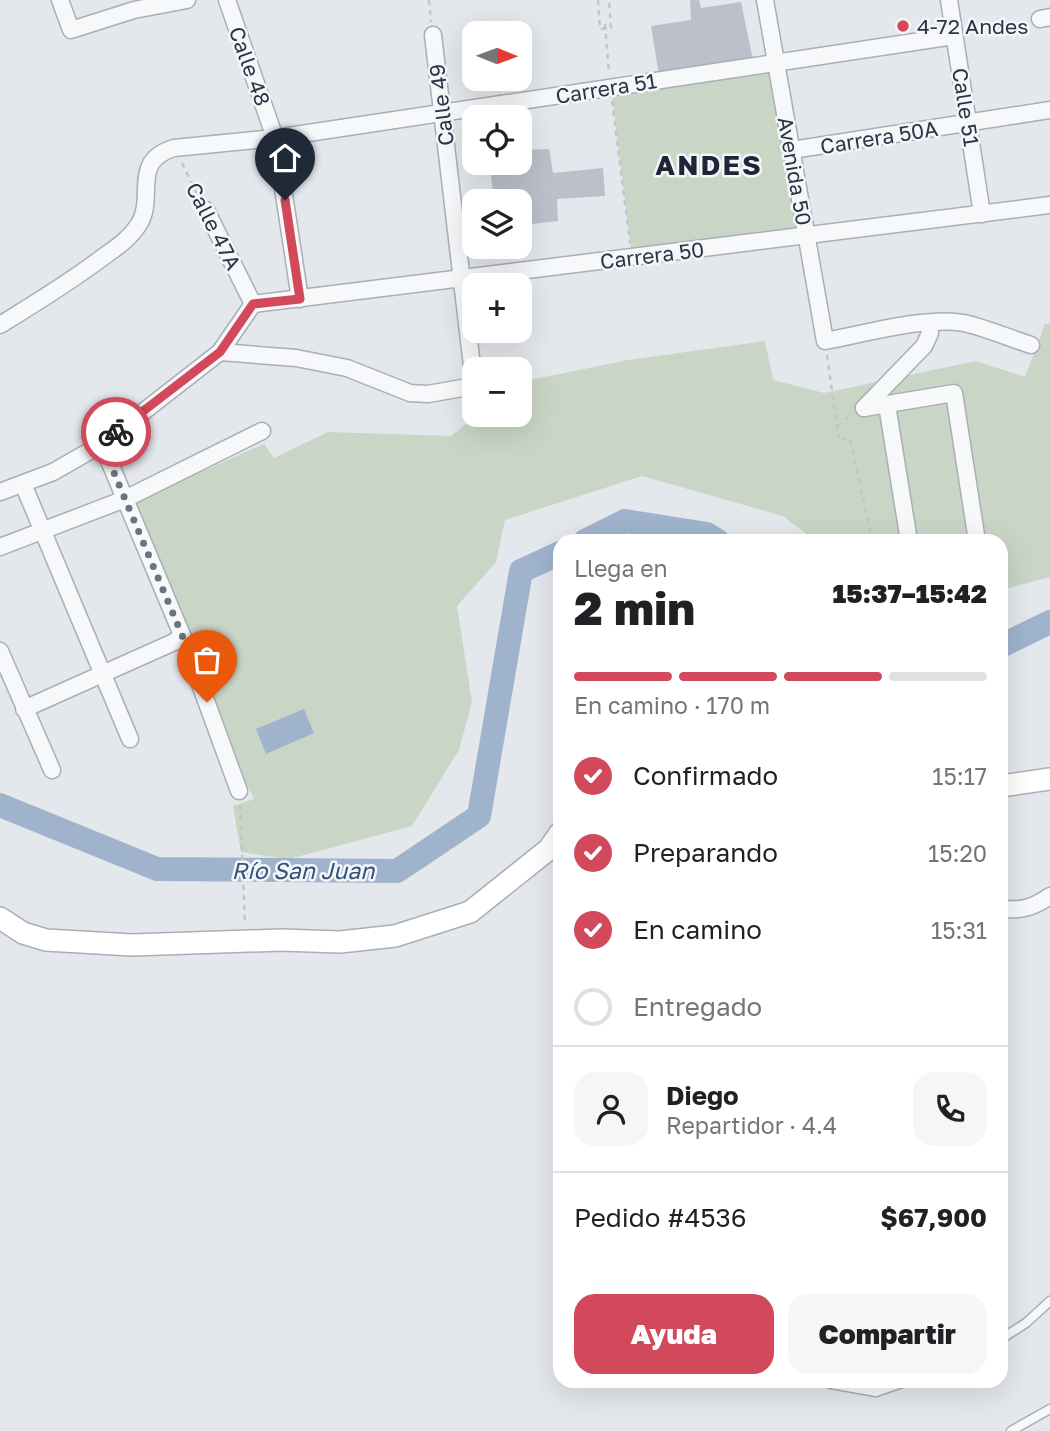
<!DOCTYPE html>
<html lang="es">
<head>
<meta charset="utf-8">
<style>
	:root { --surface:#fff; --page:#f6f6f6; --text:#202124; --muted:#757577; --line:#e0e0e0; --accent:#d1495b }
	body { margin:0; font-family:"Golos Text",sans-serif; background:var(--page); color:var(--text); height:100vh; display:flex; flex-direction:column; font-size:26px; white-space:nowrap }
	* { box-sizing:border-box; margin:0 }
	p { font-size:23px; color:var(--muted) }
	.icon { flex:none; width:38px; height:38px; fill:none; stroke:currentColor; stroke-width:2; stroke-linecap:round; stroke-linejoin:round }
	.map { position:relative; flex:1; overflow:hidden }
	.side { position:absolute; left:553px; top:534px; width:455px; height:854px; display:flex; flex-direction:column; background:var(--surface); border-radius:21px; box-shadow:0 7px 28px #0002 }
	.side>* { flex:none }
	.needle { width:46px; rotate:91deg }
	.fabs { position:absolute; left:462px; top:21px; display:grid; gap:14px }
	.fabs a { display:grid; place-items:center; width:70px; height:70px; border-radius:14px; background:var(--surface); box-shadow:0 7px 28px #0002; font-size:35px }
	.pin { position:absolute; display:grid; place-items:center; width:60px; height:60px; color:#fff; margin:-72px -30px; border-radius:50% 50% 50% 0; rotate:-45deg; box-shadow:0 0 7px #0007 }
	.pin .icon { rotate:45deg }
	.courier { position:absolute; display:grid; place-items:center; width:70px; height:70px; margin:-35px; border:5px solid #d1495b; border-radius:50%; background:#fff; color:#222; box-shadow:0 2px 9px #0007 }
	.overview em { font-style:normal; font-weight:800 }
	.overview div { display:flex; flex-direction:column-reverse }
	.overview { display:flex; align-items:center; justify-content:space-between; height:119px; padding:0 21px }
	h1 { font-size:46px; font-weight:800; line-height:52px }
	.bar { display:grid; grid-template-columns:repeat(4,1fr); gap:10px 7px; align-content:center; height:84px; padding:0 21px }
	.bar i { height:9px; border-radius:5px; background:var(--line) }
	.bar .current { background:var(--accent) }
	.bar p { grid-column:span 4 }
	.line { display:flex; align-items:center; gap:18px; padding:0 21px; border-top:2px solid var(--line) }
	.line div { flex:1 }
	.round { display:grid; place-items:center; flex:none; width:74px; height:74px; border-radius:21px; background:var(--page) }
	ol { padding:0 21px; list-style:none }
	li { display:flex; align-items:center; gap:21px; height:77px }
	li p { margin-inline-start:auto }
	li .icon { padding:7px; border-radius:50%; background:var(--accent); color:#fff; stroke-width:4 }
	li:last-child { color:var(--muted) }
	li i { width:38px; height:38px; border:4px solid var(--line); border-radius:50% }
	.primary-button { display:flex; gap:14px; margin-top:auto; padding:14px 21px }
	.primary-button a { flex:1; height:80px; border-radius:21px; background:var(--accent); color:#fff; font-size:28px; font-weight:800; line-height:80px; text-align:center }
	.primary-button a+a { background:var(--page); color:var(--text) }
	.map>svg:first-child { display:block }
</style>
</head>
<body>
<div class="map">
<svg width="1050" height="1431" viewBox="0 0 1050 1431">
	<rect width="100%" height="100%" fill="#e4e7ec"/>
	<g fill="#c9d6c5">
		<path d="M776,63L807,235L632,257L611,88Z"/>
		<path d="M1045,324H1050V577L1001,590V541H815L783,516L642,476L505,520L496,562L457,606L472,702L459,750L412,826L289,859L241,852L233,806L254,799L229,746L133,502L264,444L274,458L328,432L451,436L477,415H520V382L628,360L765,341L773,380L824,393L976,361L1025,377Z"/>
	</g>
	<path fill="#9fb4cc" d="M304,709L314,733L266,754L256,729Z"/>
	<g fill="none" stroke-linecap="round" stroke-linejoin="round">
		<g stroke="#9fb4cc" stroke-width="24">
			<path d="M585,541L625,521L707,534L718,541"/>
			<path d="M1001,646L1050,622"/>
			<path d="M0,805L157,869L397,871L479,816L521,571L560,553"/>
		</g>
	</g>
	<g fill="#bbc0ca">
		<path d="M690,0H699L701,8L741,2L753,60L659,75L651,26L691,20Z"/>
		<path d="M549,149L553,173L603,168L605,196L557,199L558,221L531,224L529,202L494,201L491,175L527,172L525,150Z"/>
	</g>
	<g fill="none" stroke-linecap="round" stroke-linejoin="round">
		<defs>
			<g id="lane">
				<path d="M1001,1339L1026,1323L1050,1301"/>
				<path d="M826,1381L831,1384L876,1392L908,1381"/>
				<path d="M1011,1431L1050,1409"/>
			</g>
			<g id="street">
				<path d="M60,0L71,30L134,10L187,0"/>
				<path d="M227,0L275,138"/>
				<path d="M765,0L825,341C864,334 926,316 964,323C986,328 1009,338 1031,345"/>
				<path d="M949,0L982,214"/>
				<path d="M1040,19L1050,17"/>
				<path d="M433,35L474,383"/>
				<path d="M792,150L1050,110"/>
				<path d="M281,175L300,299"/>
				<path d="M206,210L253,304"/>
				<path d="M253,304L1050,205"/>
				<path d="M0,325C34,304 67,284 99,260C114,249 129,240 139,224C156,197 130,161 174,148L275,138L954,36"/>
				<path d="M220,352L296,358L347,368L410,393L428,394L474,386"/>
				<path d="M887,405L909,541"/>
				<path d="M864,408L954,393L977,541"/>
				<path d="M864,408L924,346L930,333L929,323"/>
				<path d="M102,444L182,635L239,791"/>
				<path d="M23,484L130,739"/>
				<path d="M0,492L53,472L102,444L220,352L253,304"/>
				<path d="M0,547L125,499L262,431"/>
				<path d="M0,651L52,770"/>
				<path d="M24,709L174,642L182,635"/>
				<path d="M1001,908C1020,912 1034,907 1050,896"/>
			</g>
			<g id="secondary">
				<path d="M1001,786L1050,779"/>
				<path d="M0,918L23,933L46,940L132,945L282,940L340,942L395,936L470,912L549,849L560,833"/>
			</g>
		</defs>
		<use href="#lane" stroke="#a9aeb7" stroke-width="11"/>
		<use href="#street" stroke="#a9aeb7" stroke-width="19"/>
		<use href="#secondary" stroke="#a9aeb7" stroke-width="24"/>
		<g stroke="#c2c5cb" stroke-width="2.5" stroke-dasharray="5 5" stroke-linecap="butt">
			<path d="M429,0L431,22"/>
			<path d="M598,0L600,29L611,28L609,0"/>
			<path d="M605,24L609,73"/>
			<path d="M968,33L1027,22"/>
			<path d="M612,101L630,243"/>
			<path d="M182,163L199,198"/>
			<path d="M827,355L839,441L850,438L872,541"/>
			<path d="M838,426L851,414"/>
			<path d="M240,805L245,924"/>
		</g>
		<use href="#lane" stroke="#f7f8fa" stroke-width="8"/>
		<use href="#street" stroke="#f7f8fa" stroke-width="16"/>
		<use href="#secondary" stroke="#fff" stroke-width="21"/>
	</g>
	<g fill="none" stroke-linecap="round" stroke-linejoin="round">
		<path stroke="#6c737f" stroke-width="7" stroke-dasharray="0 12.6" d="M116,432L102,444L182,635L207,702"/>
		<path stroke="#d1495b" stroke-width="9" d="M116,432L220,352L253,304L300,299L285,200"/>
	</g>
	<circle fill="#d1495b" stroke="#f4f6f9" stroke-width="2.5" cx="903" cy="26" r="7"/>
	<g text-anchor="middle" dominant-baseline="central" stroke-width="5" stroke-linejoin="round" paint-order="stroke">
		<g font-size="21" fill="#2b3445" stroke="#f4f6f9" text-anchor="start">
			<text x="917" y="26">4-72 Andes</text>
		</g>
		<g font-size="21" fill="#2b3445" stroke="#f4f6f9">
			<text transform="translate(250 66) rotate(70)">Calle 48</text>
			<text transform="translate(606 88) rotate(-9)">Carrera 51</text>
			<text transform="translate(441 105) rotate(-97)">Calle 49</text>
			<text transform="translate(966 107) rotate(81)">Calle 51</text>
			<text transform="translate(879 137) rotate(-9)">Carrera 50A</text>
			<text transform="translate(795 171) rotate(80)">Avenida 50</text>
			<text transform="translate(214 226) rotate(63)">Calle 47A</text>
			<text transform="translate(652 255) rotate(-7)">Carrera 50</text>
		</g>
		<g font-size="23" font-style="italic" fill="#34527a" stroke="#f4f6f9">
			<text x="303" y="870">Río San Juan</text>
		</g>
		<g font-size="28" font-weight="bold" letter-spacing="2" fill="#1d2536" stroke="#f4f6f9">
			<text x="709" y="164">ANDES</text>
		</g>
	</g>
</svg>
<div class="fabs">
<a><svg class="needle" viewBox="-14 -14 28 28"><path d="M0-13l5 13h-10z" fill="#e53935"/><path d="M0 13l5-13h-10z" fill="#757577"/></svg></a>
<a><svg class="icon" aria-label="locate" viewBox="0 0 24 24"><circle cx="12" cy="12" r="6"/><path d="M12 2v4M12 18v4M2 12h4M18 12h4"/></svg></a>
<a><svg class="icon" aria-label="layers" viewBox="0 0 24 24"><path d="M12 4l9 5-9 5-9-5zM3 14l9 5 9-5"/></svg></a>
<a>+</a>
<a>−</a>
</div>
<div class="pin" style="left:207px;top:702px;background:#ea580c"><svg class="icon" aria-label="bag" viewBox="0 0 24 24"><path d="M5 8h14l-1 12H6zM9 8a3 3 0 0 1 6 0"/></svg></div>
<div class="pin" style="left:285px;top:200px;background:#1f2937"><svg class="icon" aria-label="home" viewBox="0 0 24 24"><path d="M3 11l9-7 9 7M6 9v11h12V9"/></svg></div>
<div class="courier" style="left:116px;top:432px"><svg class="icon" aria-label="bike" viewBox="0 0 24 24"><circle cx="6" cy="16" r="4"/><circle cx="18" cy="16" r="4"/><path d="M6 16l4-8h5l3 8M10 8l3 8H6M13 5h3"/></svg></div>
<section class="side">
<div class="overview"><div><h1>2 min</h1><p>Llega en</p></div><em>15:37–15:42</em></div>
<div class="bar"><i class="current"></i><i class="current"></i><i class="current"></i><i></i><p>En camino · 170 m</p></div>
<ol>
<li><svg class="icon" aria-label="check" viewBox="0 0 24 24"><path d="M5 12l5 5 9-10"/></svg>Confirmado<p>15:17</p></li>
<li><svg class="icon" aria-label="check" viewBox="0 0 24 24"><path d="M5 12l5 5 9-10"/></svg>Preparando<p>15:20</p></li>
<li><svg class="icon" aria-label="check" viewBox="0 0 24 24"><path d="M5 12l5 5 9-10"/></svg>En camino<p>15:31</p></li>
<li><i></i>Entregado</li>
</ol>
<div class="line" style="height:126px"><a class="round"><svg class="icon" aria-label="person" viewBox="0 0 24 24"><circle cx="12" cy="8" r="4"/><path d="M4 21q1-7 8-7t8 7"/></svg></a><div><b>Diego</b><p>Repartidor · 4.4</p></div><a class="round"><svg class="icon" aria-label="phone" viewBox="0 0 24 24"><path d="M5 4h4l2 5-3 2q2 4 5 5l2-3 5 2v4C11 20 4 13 5 4z"/></svg></a></div>
<div class="line" style="height:91px"><div>Pedido #4536</div><b>$67,900</b></div>
<div class="primary-button"><a>Ayuda</a><a>Compartir</a></div>
</section>
</div>
</body>
</html>
